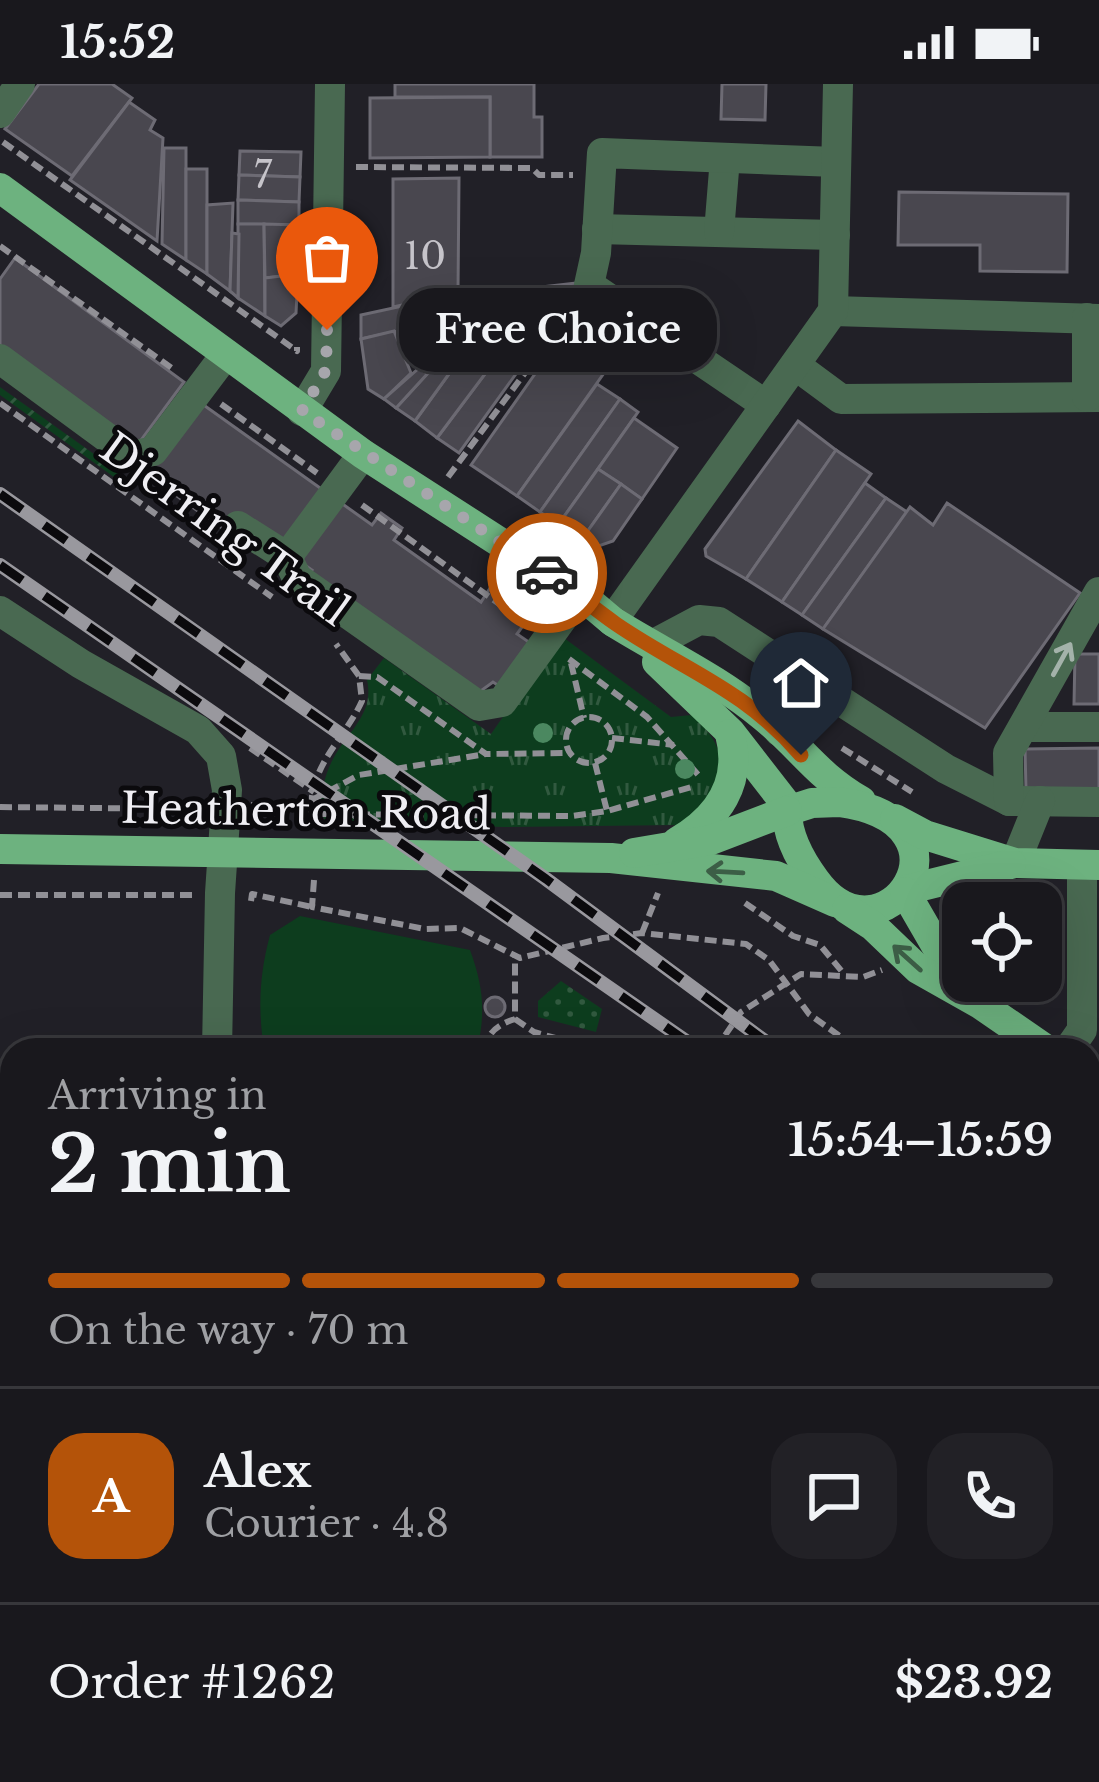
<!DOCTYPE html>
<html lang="en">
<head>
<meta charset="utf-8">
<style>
	:root { --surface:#19181d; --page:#222126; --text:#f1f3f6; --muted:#9fa0a4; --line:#37373b; --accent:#b45309 }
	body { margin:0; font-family:"Libre Baskerville",serif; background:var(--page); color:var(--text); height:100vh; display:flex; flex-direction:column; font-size:45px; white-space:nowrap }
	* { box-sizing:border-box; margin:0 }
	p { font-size:39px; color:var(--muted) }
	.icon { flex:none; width:66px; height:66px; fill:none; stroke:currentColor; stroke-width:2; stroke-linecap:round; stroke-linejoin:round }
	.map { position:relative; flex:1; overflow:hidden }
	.panel { position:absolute; left:0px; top:954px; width:1101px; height:744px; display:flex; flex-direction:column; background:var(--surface); border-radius:36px 36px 0 0; box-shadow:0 12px 48px #0002,0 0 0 3px var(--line) }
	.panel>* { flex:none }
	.buttons { position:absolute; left:942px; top:798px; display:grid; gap:24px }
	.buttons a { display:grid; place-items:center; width:120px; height:120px; border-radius:24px; background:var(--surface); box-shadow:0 12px 48px #0002,0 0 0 3px var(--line); font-size:60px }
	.pin { position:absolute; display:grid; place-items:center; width:102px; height:102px; color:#fff; margin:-123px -51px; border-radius:50% 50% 50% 0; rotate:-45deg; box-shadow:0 0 12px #0007 }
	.pin .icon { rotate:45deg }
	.courier { position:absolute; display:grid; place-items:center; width:120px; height:120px; margin:-60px; border:9px solid #b45309; border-radius:50%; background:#fff; color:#222; box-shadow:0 3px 15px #0007 }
	.bubble { position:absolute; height:84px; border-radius:36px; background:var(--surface); box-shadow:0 12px 48px #0002,0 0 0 3px var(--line); font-size:39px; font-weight:700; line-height:84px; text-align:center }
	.headline em { font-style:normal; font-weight:700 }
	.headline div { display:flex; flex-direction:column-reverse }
	.headline { display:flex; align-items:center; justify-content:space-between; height:204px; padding:0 48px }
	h1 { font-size:78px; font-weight:700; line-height:90px }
	.bar { display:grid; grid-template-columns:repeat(4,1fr); gap:18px 12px; align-content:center; height:144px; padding:0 48px }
	.bar i { height:15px; border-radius:9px; background:var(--line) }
	.bar .selected { background:var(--accent) }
	.bar p { grid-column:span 4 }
	.line { display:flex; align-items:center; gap:30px; padding:0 48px; border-top:3px solid var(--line) }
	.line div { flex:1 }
	.round { display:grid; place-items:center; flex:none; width:126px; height:126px; border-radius:36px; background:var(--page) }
	.status { display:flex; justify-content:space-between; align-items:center; height:84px; padding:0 60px; background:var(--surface); direction:ltr }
	.status svg { height:33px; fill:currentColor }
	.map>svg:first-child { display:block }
</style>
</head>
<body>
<div class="status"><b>15:52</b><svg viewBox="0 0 49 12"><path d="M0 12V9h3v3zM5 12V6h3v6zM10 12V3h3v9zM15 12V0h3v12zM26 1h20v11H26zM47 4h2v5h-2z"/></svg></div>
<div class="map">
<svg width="1099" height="1698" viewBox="0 0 1099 1698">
	<defs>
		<pattern id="grass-dots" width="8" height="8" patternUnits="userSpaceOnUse" patternTransform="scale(3)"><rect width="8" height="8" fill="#0d3d1e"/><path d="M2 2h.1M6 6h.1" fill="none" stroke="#31593f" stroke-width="1.8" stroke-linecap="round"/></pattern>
		<pattern id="park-tufts" width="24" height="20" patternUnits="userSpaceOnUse" patternTransform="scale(3)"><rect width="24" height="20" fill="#0d3d1e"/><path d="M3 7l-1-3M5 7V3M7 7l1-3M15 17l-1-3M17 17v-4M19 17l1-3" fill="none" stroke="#31593f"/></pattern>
		<pattern id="garden-furrows" width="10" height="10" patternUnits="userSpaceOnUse" patternTransform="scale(3)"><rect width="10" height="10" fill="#0d3d1e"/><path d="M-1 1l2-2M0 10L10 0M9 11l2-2" fill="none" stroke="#31593f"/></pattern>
	</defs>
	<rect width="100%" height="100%" fill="#212027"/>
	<path fill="url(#grass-dots)" d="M561,897L602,925L596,948L538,933V917Z"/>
	<path fill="url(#park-tufts)" d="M560,551L671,633L692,631C740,675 722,704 680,741L504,743L326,737L318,726C322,710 324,692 332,677C346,648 375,631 367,596L384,574L491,650Z"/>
	<path fill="url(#garden-furrows)" d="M0,303L136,400L132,406L0,311Z"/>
	<path fill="#0d3d1e" d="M300,832L470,866C483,901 486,929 477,966H264C258,925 259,892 270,851Z"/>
	<g fill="#49474f" stroke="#6d6b74" stroke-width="3">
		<path d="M39,0H112L132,14L72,92L5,45Z"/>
		<path d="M395,0H534V33H542V73H490V13H395Z"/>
		<path d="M722,0H766L765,36L721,35Z"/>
		<path d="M490,13V73L370,74V14Z"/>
		<path d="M129,18L155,36L150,46L163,54L157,157L70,96Z"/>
		<path d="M164,64H186V176L162,160Z"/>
		<path d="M240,67L301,68L300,93L239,91Z"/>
		<path d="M186,85H207V190L186,176Z"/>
		<path d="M239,91L300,93L299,118L238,116Z"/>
		<path d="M459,94L458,209L393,223V95Z"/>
		<path d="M899,108L1068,110L1067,188L980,187V161H898Z"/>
		<path d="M238,116L299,118V141L238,140Z"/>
		<path d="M233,119L232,149L230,207L207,190V121Z"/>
		<path d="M238,140H264L265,232L238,214Z"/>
		<path d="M264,140L299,141L298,190L265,194Z"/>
		<path d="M232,149L239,150L238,214L230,207Z"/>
		<path d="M15,174L184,298L136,363L0,263V195Z"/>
		<path d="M298,190L296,229L281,242L265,232V194Z"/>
		<path d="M576,199L580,201L459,369L437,354L497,274L542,203Z"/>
		<path d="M407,221L412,244L361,255V231Z"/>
		<path d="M570,240L616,272L517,412L471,381Z"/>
		<path d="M394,247L411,289L384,315L368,305L361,255Z"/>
		<path d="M487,269L497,274L437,354L415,337L459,276Z"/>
		<path d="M459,276L415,337L396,324L428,289Z"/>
		<path d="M418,285L428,289L396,324L384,315Z"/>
		<path d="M597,300L620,315L540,428L517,412Z"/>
		<path d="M620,315L638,328L558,441L540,428Z"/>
		<path d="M198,317L372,441L381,429L402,444L394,456L481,518L490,504L530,532L517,550L539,565L508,608L493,598L478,609L307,493L312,486L233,430L223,445L146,390Z"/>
		<path d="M634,334L677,364L642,415L598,385Z"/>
		<path d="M798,337L836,366L746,495L706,472L705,465Z"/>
		<path d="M836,366L871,390L782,518L746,495Z"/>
		<path d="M598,385L621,400L580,458L558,441Z"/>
		<path d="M865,399L886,414L802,531L782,518Z"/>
		<path d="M621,400L642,415L613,457L593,464L580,458Z"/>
		<path d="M886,414L907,428L823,545L802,531Z"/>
		<path d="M947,419L1080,509L985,644L823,545L910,423L933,441Z"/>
		<path d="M1075,570H1099V620H1074Z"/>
		<path d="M1099,664V705L1026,706L1025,665Z"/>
		<circle cx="495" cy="923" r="10"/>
		<path d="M1099,1385V1698H1079L1063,1686H1089V1396Z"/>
	</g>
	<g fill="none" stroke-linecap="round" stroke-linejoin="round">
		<g stroke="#919096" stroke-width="6" stroke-dasharray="12 6" stroke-linecap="butt">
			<path d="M3,58L297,267V263"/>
			<path d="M356,83L532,84L539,91H573"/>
			<path d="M0,162L176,287"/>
			<path d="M0,319L272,513"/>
			<path d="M221,320L317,389"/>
			<path d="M448,393L572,225"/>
			<path d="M362,421L527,540"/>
			<path d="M569,575L647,633L701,694"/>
			<path d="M571,579L584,634"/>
			<path d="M359,592L377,593L486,670L570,669"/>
			<circle cx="589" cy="656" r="23"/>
			<path d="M612,654L674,661"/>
			<path d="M250,664L314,708"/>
			<path d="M842,664L912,708"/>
			<path d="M595,679L607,727"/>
			<path d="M312,716L359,691L486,670"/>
			<path d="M251,721L290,723L315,730L572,732L607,727L695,702"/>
			<path d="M0,723L182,725L189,717H196"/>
			<path d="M315,741C315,731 311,721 312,712C318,674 347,650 362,617L359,592L336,560"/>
			<path d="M314,796L312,823L425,845L460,844L520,874L603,854L642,849L746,860L769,876L809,930L859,966"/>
			<path d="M0,811H194"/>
			<path d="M251,817L252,810L312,823"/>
			<path d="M745,819L793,852L820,861L844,890"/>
			<path d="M642,849L658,809"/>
			<path d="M515,935L534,948L598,966"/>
			<path d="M484,966C488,948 497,941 515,935V873"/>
			<path d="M715,966L741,928L801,890L863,893L882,886"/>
			<path d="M1089,1127L1099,1134"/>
			<path d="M1042,1686L1058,1698"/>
		</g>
		<g stroke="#496951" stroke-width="30">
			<path d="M0,29L20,0"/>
			<path d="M597,145L835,151"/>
			<path d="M719,148L725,74"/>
			<path d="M833,227L1099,235"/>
			<path d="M0,275L132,372L153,367L226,270"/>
			<path d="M795,281L841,315L1099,313"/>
			<path d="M1087,313V234"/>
			<path d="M766,321L589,201L596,169L602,69L836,78"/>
			<path d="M302,327L326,287L330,0"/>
			<path d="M238,442L287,473L297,494L479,622L502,618L580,510"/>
			<path d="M287,473L363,370"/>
			<path d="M0,527L81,580L198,646L221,672L227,706L220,809L217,966"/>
			<path d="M615,539L612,537L833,227L838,0"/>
			<path d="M652,561L699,536L719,538L946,685L1009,717L1099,718"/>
			<path d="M1024,643H1099"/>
			<path d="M779,647L807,596"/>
			<path d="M1009,717L1008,669L1099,508"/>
			<path d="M1015,779L1040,717"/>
			<path d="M1068,966L1082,946V781"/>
			<path d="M0,1355L12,1364"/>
			<path d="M457,1686L474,1698"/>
			<path d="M965,1686L981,1698"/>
		</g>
		<g stroke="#6db27f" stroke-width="30">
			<path d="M0,104L363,370L580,510L612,537"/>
			<path d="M615,539C665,570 719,595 764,633C802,664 815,690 861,717"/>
			<path d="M657,578L730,648L789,724"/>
			<path d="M839,718C987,738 883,890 815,796C801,777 787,751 787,727L812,719Z"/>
			<path d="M895,735L925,751L1015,779L1099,781"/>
			<path d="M677,758C718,734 743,699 730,650"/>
			<path d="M0,765L611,774L776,792L835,818"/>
			<path d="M634,769L711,756L787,727"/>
			<path d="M906,806L1011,780"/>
			<path d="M905,808L938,865L973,911"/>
			<path d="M847,825L873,842L918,885L980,920L1047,966"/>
			<path d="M1089,995L1099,1002"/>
		</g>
		<defs>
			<g id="rail">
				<path d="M0,410L546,795L777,966"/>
				<path d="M0,481L699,966"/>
				<path d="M1089,1197L1099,1205"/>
				<path d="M1089,1241L1099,1248"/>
			</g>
		</defs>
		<use href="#rail" stroke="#99989e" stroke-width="14"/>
		<use href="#rail" stroke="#0b0a0d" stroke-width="9" stroke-dasharray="27" stroke-linecap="butt"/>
	</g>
	<g fill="#4b8860">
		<circle cx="543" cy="649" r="10"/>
		<circle cx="685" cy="685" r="10"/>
	</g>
	<defs><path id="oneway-shaft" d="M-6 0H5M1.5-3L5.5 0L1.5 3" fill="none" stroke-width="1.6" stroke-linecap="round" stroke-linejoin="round" transform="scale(3)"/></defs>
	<use stroke="#a4b2aa" href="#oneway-shaft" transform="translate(1062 575) rotate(-61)"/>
	<g stroke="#3c5e46">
		<use href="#oneway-shaft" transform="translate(725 788) rotate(-177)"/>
		<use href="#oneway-shaft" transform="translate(907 874) rotate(-138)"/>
	</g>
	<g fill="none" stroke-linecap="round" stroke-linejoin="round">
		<path stroke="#a7a6ac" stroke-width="12" stroke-dasharray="0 21.6" d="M327,246L326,286L302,327L547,489"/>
		<path stroke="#b45309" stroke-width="15" d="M547,489C571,505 592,523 616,540C685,587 743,604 801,671"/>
	</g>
	<g text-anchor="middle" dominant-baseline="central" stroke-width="10" stroke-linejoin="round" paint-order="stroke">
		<g font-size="36" fill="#c6c4ca">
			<text x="263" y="91">7</text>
			<text x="425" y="172">10</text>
		</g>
		<g font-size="42" fill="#efeef3" stroke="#0b0a0d">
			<text transform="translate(225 445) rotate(36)">Djerring Trail</text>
			<text transform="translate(306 727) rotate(1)">Heatherton Road</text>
		</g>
	</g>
</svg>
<div class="buttons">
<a><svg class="icon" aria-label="locate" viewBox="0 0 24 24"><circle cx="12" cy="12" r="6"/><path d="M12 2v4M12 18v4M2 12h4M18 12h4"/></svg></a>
</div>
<div class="pin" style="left:327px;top:246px;background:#ea580c"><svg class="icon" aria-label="bag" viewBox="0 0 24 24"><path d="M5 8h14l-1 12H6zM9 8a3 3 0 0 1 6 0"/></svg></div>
<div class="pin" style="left:801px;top:671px;background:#1f2937"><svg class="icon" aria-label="home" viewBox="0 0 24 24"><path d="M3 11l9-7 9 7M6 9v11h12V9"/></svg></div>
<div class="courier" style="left:547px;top:489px"><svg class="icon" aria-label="car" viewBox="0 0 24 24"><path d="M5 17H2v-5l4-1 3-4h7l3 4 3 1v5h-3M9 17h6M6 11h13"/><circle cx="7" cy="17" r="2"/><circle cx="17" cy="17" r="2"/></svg></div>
<div class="bubble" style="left:399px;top:204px;width:318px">Free Choice</div>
<section class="panel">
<div class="headline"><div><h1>2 min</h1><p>Arriving in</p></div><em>15:54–15:59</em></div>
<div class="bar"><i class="selected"></i><i class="selected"></i><i class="selected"></i><i></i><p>On the way · 70 m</p></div>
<div class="line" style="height:216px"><b class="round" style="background:var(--accent);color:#fff">A</b><div><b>Alex</b><p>Courier · 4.8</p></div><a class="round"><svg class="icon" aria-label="chat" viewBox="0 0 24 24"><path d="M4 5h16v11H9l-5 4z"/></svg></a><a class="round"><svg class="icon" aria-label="phone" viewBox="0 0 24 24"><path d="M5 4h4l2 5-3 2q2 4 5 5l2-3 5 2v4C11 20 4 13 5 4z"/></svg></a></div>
<div class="line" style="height:156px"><div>Order #1262</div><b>$23.92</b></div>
</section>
</div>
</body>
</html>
